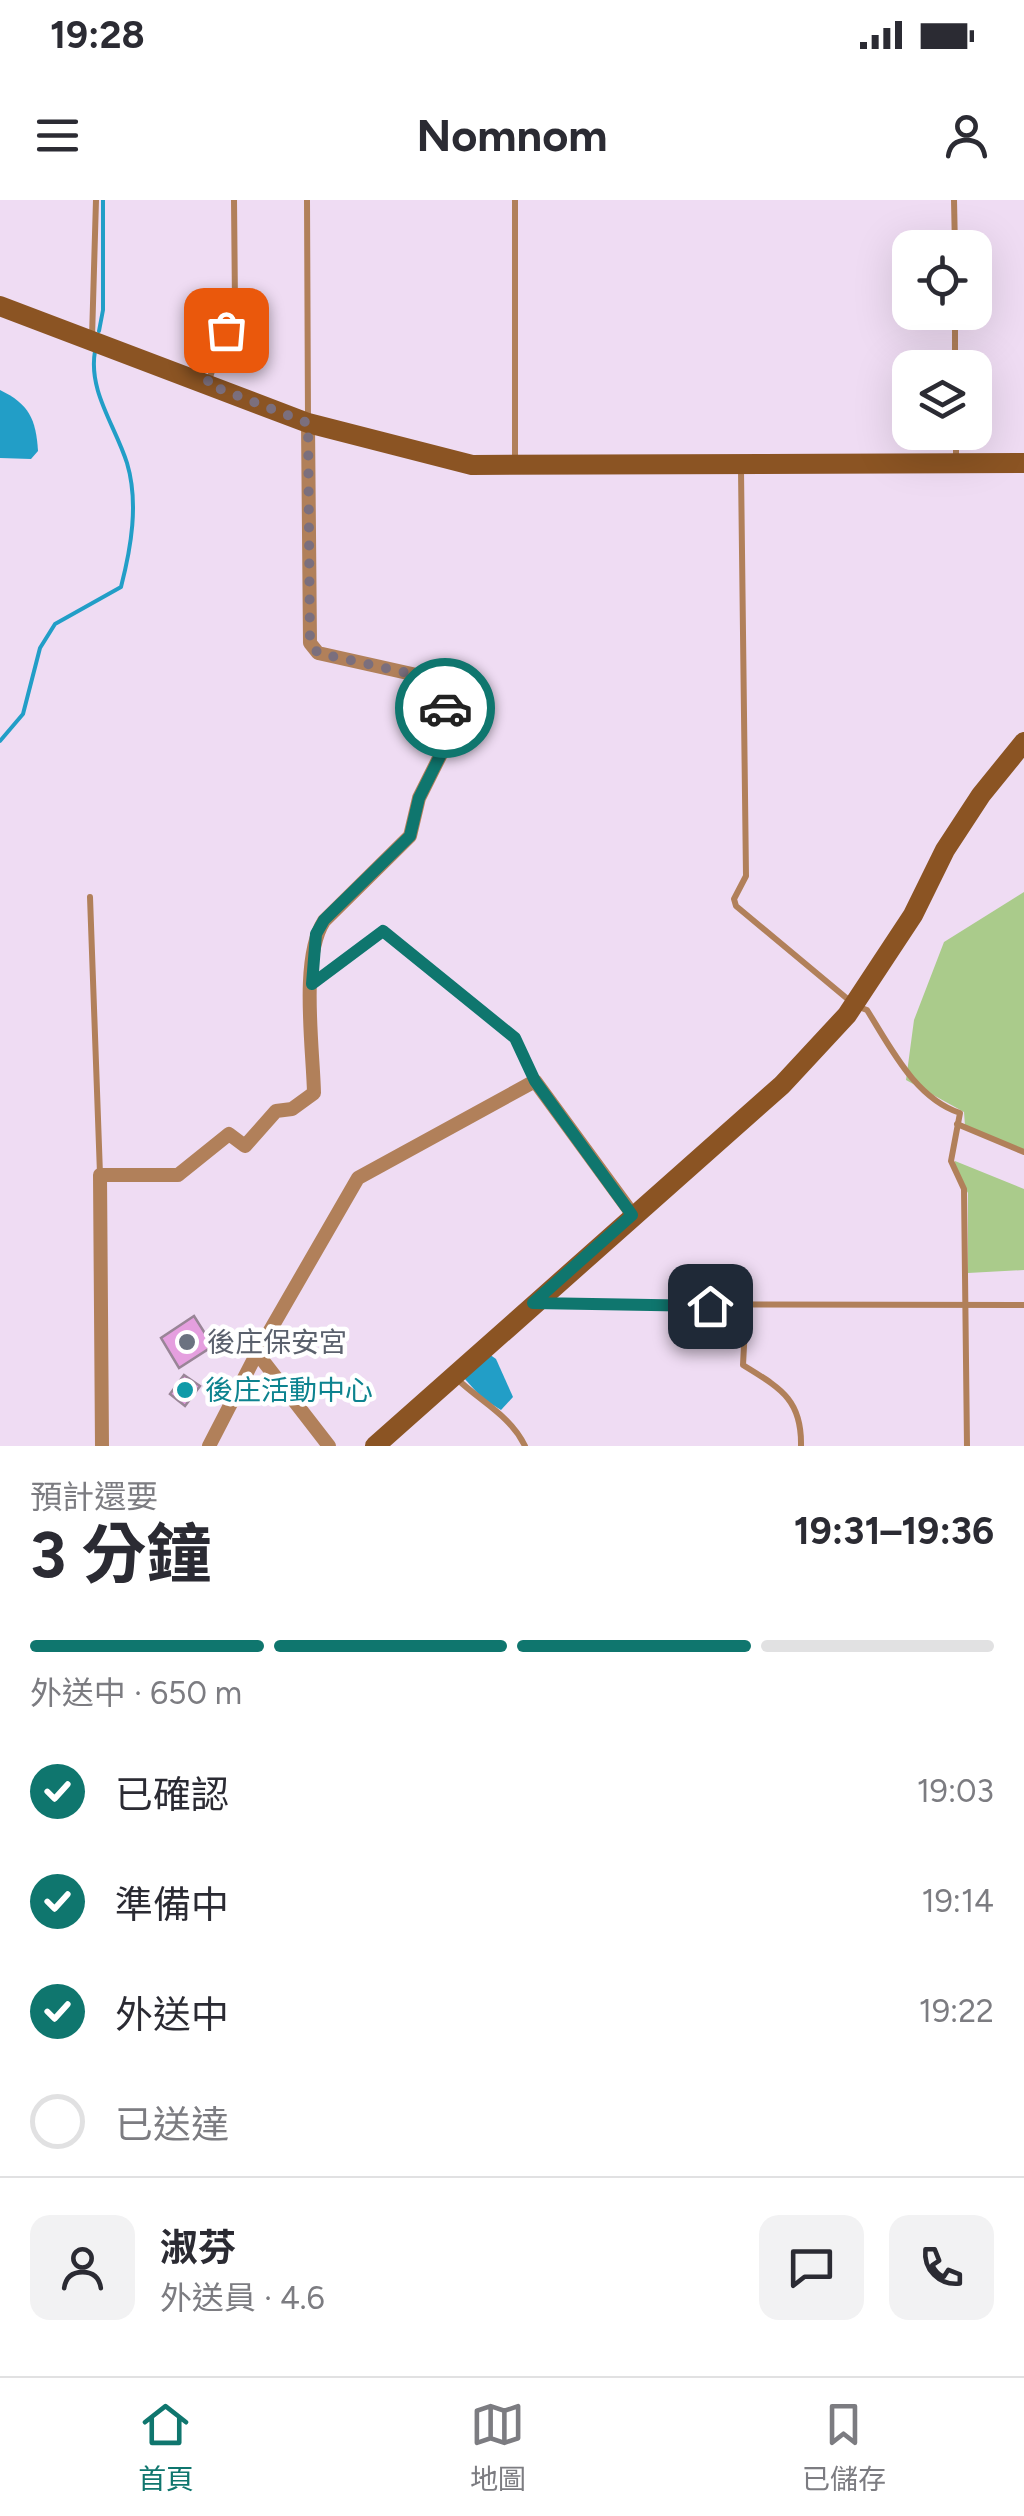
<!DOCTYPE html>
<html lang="zh-TW">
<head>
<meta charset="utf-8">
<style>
	:root { --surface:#fff; --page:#f2f2f3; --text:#2b2b33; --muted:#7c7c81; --line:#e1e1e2; --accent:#0f766e }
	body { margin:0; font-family:Figtree,"Noto Sans TC",sans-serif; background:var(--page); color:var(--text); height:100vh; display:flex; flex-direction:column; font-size:38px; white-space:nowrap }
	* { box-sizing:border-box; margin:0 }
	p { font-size:32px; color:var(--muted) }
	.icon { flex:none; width:55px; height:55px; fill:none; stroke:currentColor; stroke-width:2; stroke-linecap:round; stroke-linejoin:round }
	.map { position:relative; height:1246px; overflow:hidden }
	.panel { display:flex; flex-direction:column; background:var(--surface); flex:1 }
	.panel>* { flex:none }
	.fabs { position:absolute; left:892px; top:30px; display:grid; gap:20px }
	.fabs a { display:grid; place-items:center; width:100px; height:100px; border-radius:20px; background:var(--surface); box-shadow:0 10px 40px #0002; font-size:50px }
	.pin { position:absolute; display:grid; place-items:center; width:85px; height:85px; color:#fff; margin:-42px; border-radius:20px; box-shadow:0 5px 15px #0006 }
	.courier { position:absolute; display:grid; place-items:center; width:100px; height:100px; margin:-50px; border:8px solid #0f766e; border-radius:50%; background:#fff; color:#222; box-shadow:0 2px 12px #0007 }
	.summary em { font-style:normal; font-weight:700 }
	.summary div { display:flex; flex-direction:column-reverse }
	.summary { display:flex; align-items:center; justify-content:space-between; height:170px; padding:0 30px }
	h1 { font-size:65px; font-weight:700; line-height:75px }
	.bar { display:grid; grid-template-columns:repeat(4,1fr); gap:15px 10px; align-content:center; height:120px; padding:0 30px }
	.bar i { height:12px; border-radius:8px; background:var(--line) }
	.bar .current { background:var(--accent) }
	.bar p { grid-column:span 4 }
	.line { display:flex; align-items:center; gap:25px; padding:0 30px; border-top:2px solid var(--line) }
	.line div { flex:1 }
	.round { display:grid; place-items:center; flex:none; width:105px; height:105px; border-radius:20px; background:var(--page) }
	ol { padding:0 30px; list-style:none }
	li { display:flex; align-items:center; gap:30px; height:110px }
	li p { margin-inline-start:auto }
	li .icon { padding:10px; border-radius:50%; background:var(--accent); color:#fff; stroke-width:4 }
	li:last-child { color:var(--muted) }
	li i { width:55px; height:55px; border:5px solid var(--line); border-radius:50% }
	.status { display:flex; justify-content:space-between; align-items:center; height:70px; padding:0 50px; background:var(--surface); direction:ltr }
	.status svg { height:28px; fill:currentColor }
	header { display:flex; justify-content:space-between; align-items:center; height:130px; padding:0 30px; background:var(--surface); font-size:45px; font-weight:700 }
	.tab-bar { display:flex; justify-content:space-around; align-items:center; height:140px; border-top:2px solid var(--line); background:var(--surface); font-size:28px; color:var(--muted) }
	.tab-bar a { display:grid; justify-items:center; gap:5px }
	.tab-bar .current { color:var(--accent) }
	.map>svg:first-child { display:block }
</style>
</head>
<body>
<div class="status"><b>19:28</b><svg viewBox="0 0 49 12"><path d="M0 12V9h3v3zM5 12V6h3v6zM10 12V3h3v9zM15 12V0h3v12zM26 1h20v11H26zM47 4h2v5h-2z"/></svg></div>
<header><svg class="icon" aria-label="menu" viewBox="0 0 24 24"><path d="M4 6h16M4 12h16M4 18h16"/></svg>Nomnom<svg class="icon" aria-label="person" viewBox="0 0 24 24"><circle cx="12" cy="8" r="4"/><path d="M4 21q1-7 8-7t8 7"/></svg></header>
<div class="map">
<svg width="1024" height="1246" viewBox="0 0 1024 1246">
	<rect width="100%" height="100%" fill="#efdcf3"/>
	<g fill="#aacb8b">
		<path d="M1024,692V950L965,926L964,912L906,880L914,820L944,742Z"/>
		<path d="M955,961L1024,989V1070L968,1073V993L955,970Z"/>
	</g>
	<g fill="#229ec7">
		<path d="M0,190C29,204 36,219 38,251L31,259L0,258Z"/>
		<path d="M489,1154L496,1159L513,1197L501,1210L482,1198L464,1178Z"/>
	</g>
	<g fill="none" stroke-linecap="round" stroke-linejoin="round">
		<g stroke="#229ec7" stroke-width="4">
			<path d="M99,131L103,110V0"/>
			<path d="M0,541L23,514L40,448L55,424L121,387C131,348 139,303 127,263C115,225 88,191 95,151"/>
		</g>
	</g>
	<g fill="#e59fdf" stroke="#998597" stroke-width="2.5">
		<path d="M194,1116L213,1146L179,1168L161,1138Z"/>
		<path d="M184,1175L200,1186L185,1206L170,1194Z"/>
	</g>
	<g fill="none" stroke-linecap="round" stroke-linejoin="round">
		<g stroke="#b1805a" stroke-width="6">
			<path d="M307,0L308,219"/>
			<path d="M515,0V259"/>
			<path d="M954,0L955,48"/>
			<path d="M955,112V168"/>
			<path d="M92,138L96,0"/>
			<path d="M208,183L235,104L234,0"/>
			<path d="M956,232V261"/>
			<path d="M741,270L746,676L734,699L736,706L856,806L867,810C891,848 915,898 960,913L951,961L964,989L967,1246"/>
			<path d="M90,697L100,974"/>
			<path d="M313,784L383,731L515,838L534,879"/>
			<path d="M957,924L1024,952"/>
			<path d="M544,1104L1024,1105"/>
			<path d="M746,1107L743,1165C780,1188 802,1199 801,1246"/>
			<path d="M456,1178C481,1202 510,1215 525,1246"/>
		</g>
		<g stroke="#b1805a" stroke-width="14">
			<path d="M102,1246L100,975H178L229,934L245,946L276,911L292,909L314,893C313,847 300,759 324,721L410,636L419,598L442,552L446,500L430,478L318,453L310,443L308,223"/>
			<path d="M209,1246L257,1153"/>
			<path d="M329,1246L257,1153L358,978L535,881L633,1015"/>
		</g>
		<g stroke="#8b5423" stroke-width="20">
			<path d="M0,106L308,223L472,265L1024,263"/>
			<path d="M375,1246L782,885L847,815L913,715L945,650L981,595L1024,542"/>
		</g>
	</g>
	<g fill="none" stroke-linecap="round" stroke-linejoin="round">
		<path stroke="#7b6f7d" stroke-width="10" stroke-dasharray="0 18" d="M226,130L207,184L308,223L310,443L318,453L430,478L446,500L445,508"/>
		<path stroke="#0f766e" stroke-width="12" d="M445,508L442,552L419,598L410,636L324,720L316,734L312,784L383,731L515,838L535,881L632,1015L533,1103L710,1106"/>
	</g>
	<circle fill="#6b7280" stroke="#fff" stroke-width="4" cx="187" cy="1142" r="10"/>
	<circle fill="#0f9aa8" stroke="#fff" stroke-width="4" cx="185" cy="1190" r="10"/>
	<g text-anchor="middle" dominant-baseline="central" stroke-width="9" stroke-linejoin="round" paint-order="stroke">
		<g font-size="28" fill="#5b616d" stroke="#fff" text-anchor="start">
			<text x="207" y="1142">後庄保安宮</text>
		</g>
		<g font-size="28" fill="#0d838f" stroke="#fff" text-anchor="start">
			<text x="205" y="1190">後庄活動中心</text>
		</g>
	</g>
</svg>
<div class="fabs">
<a><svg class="icon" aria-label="locate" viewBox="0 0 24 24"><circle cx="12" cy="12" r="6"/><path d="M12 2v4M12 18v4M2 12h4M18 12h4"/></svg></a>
<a><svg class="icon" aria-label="layers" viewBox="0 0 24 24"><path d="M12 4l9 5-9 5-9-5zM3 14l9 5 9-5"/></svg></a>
</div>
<div class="pin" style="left:226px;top:130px;background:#ea580c"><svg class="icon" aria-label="bag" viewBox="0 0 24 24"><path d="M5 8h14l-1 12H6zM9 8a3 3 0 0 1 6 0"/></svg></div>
<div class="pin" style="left:710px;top:1106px;background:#1f2937"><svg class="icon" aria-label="home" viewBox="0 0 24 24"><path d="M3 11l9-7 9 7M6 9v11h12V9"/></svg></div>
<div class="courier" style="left:445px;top:508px"><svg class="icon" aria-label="car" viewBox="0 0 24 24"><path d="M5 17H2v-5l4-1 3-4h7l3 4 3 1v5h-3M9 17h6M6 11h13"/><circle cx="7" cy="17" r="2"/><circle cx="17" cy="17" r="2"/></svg></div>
</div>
<section class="panel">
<div class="summary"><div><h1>3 分鐘</h1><p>預計還要</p></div><em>19:31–19:36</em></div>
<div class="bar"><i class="current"></i><i class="current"></i><i class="current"></i><i></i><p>外送中 · 650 m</p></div>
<ol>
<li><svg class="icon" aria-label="check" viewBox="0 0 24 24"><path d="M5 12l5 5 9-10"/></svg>已確認<p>19:03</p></li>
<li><svg class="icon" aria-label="check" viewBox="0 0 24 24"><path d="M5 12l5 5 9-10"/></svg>準備中<p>19:14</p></li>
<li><svg class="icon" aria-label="check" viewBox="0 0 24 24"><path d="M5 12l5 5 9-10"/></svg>外送中<p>19:22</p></li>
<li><i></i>已送達</li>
</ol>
<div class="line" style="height:180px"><a class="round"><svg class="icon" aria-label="person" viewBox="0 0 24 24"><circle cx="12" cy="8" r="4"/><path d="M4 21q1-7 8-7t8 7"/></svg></a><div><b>淑芬</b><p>外送員 · 4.6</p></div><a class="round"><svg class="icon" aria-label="chat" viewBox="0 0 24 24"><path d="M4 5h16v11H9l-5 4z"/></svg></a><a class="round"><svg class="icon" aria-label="phone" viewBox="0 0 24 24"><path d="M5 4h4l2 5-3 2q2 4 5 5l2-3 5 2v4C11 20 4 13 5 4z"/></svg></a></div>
</section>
<nav class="tab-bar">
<a class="current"><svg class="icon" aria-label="home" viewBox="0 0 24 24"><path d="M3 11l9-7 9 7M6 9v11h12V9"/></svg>首頁</a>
<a><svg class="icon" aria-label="map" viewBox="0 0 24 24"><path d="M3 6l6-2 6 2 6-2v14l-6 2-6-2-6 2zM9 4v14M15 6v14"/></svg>地圖</a>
<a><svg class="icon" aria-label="saved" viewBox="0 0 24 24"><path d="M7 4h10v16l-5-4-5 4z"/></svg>已儲存</a>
</nav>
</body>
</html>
